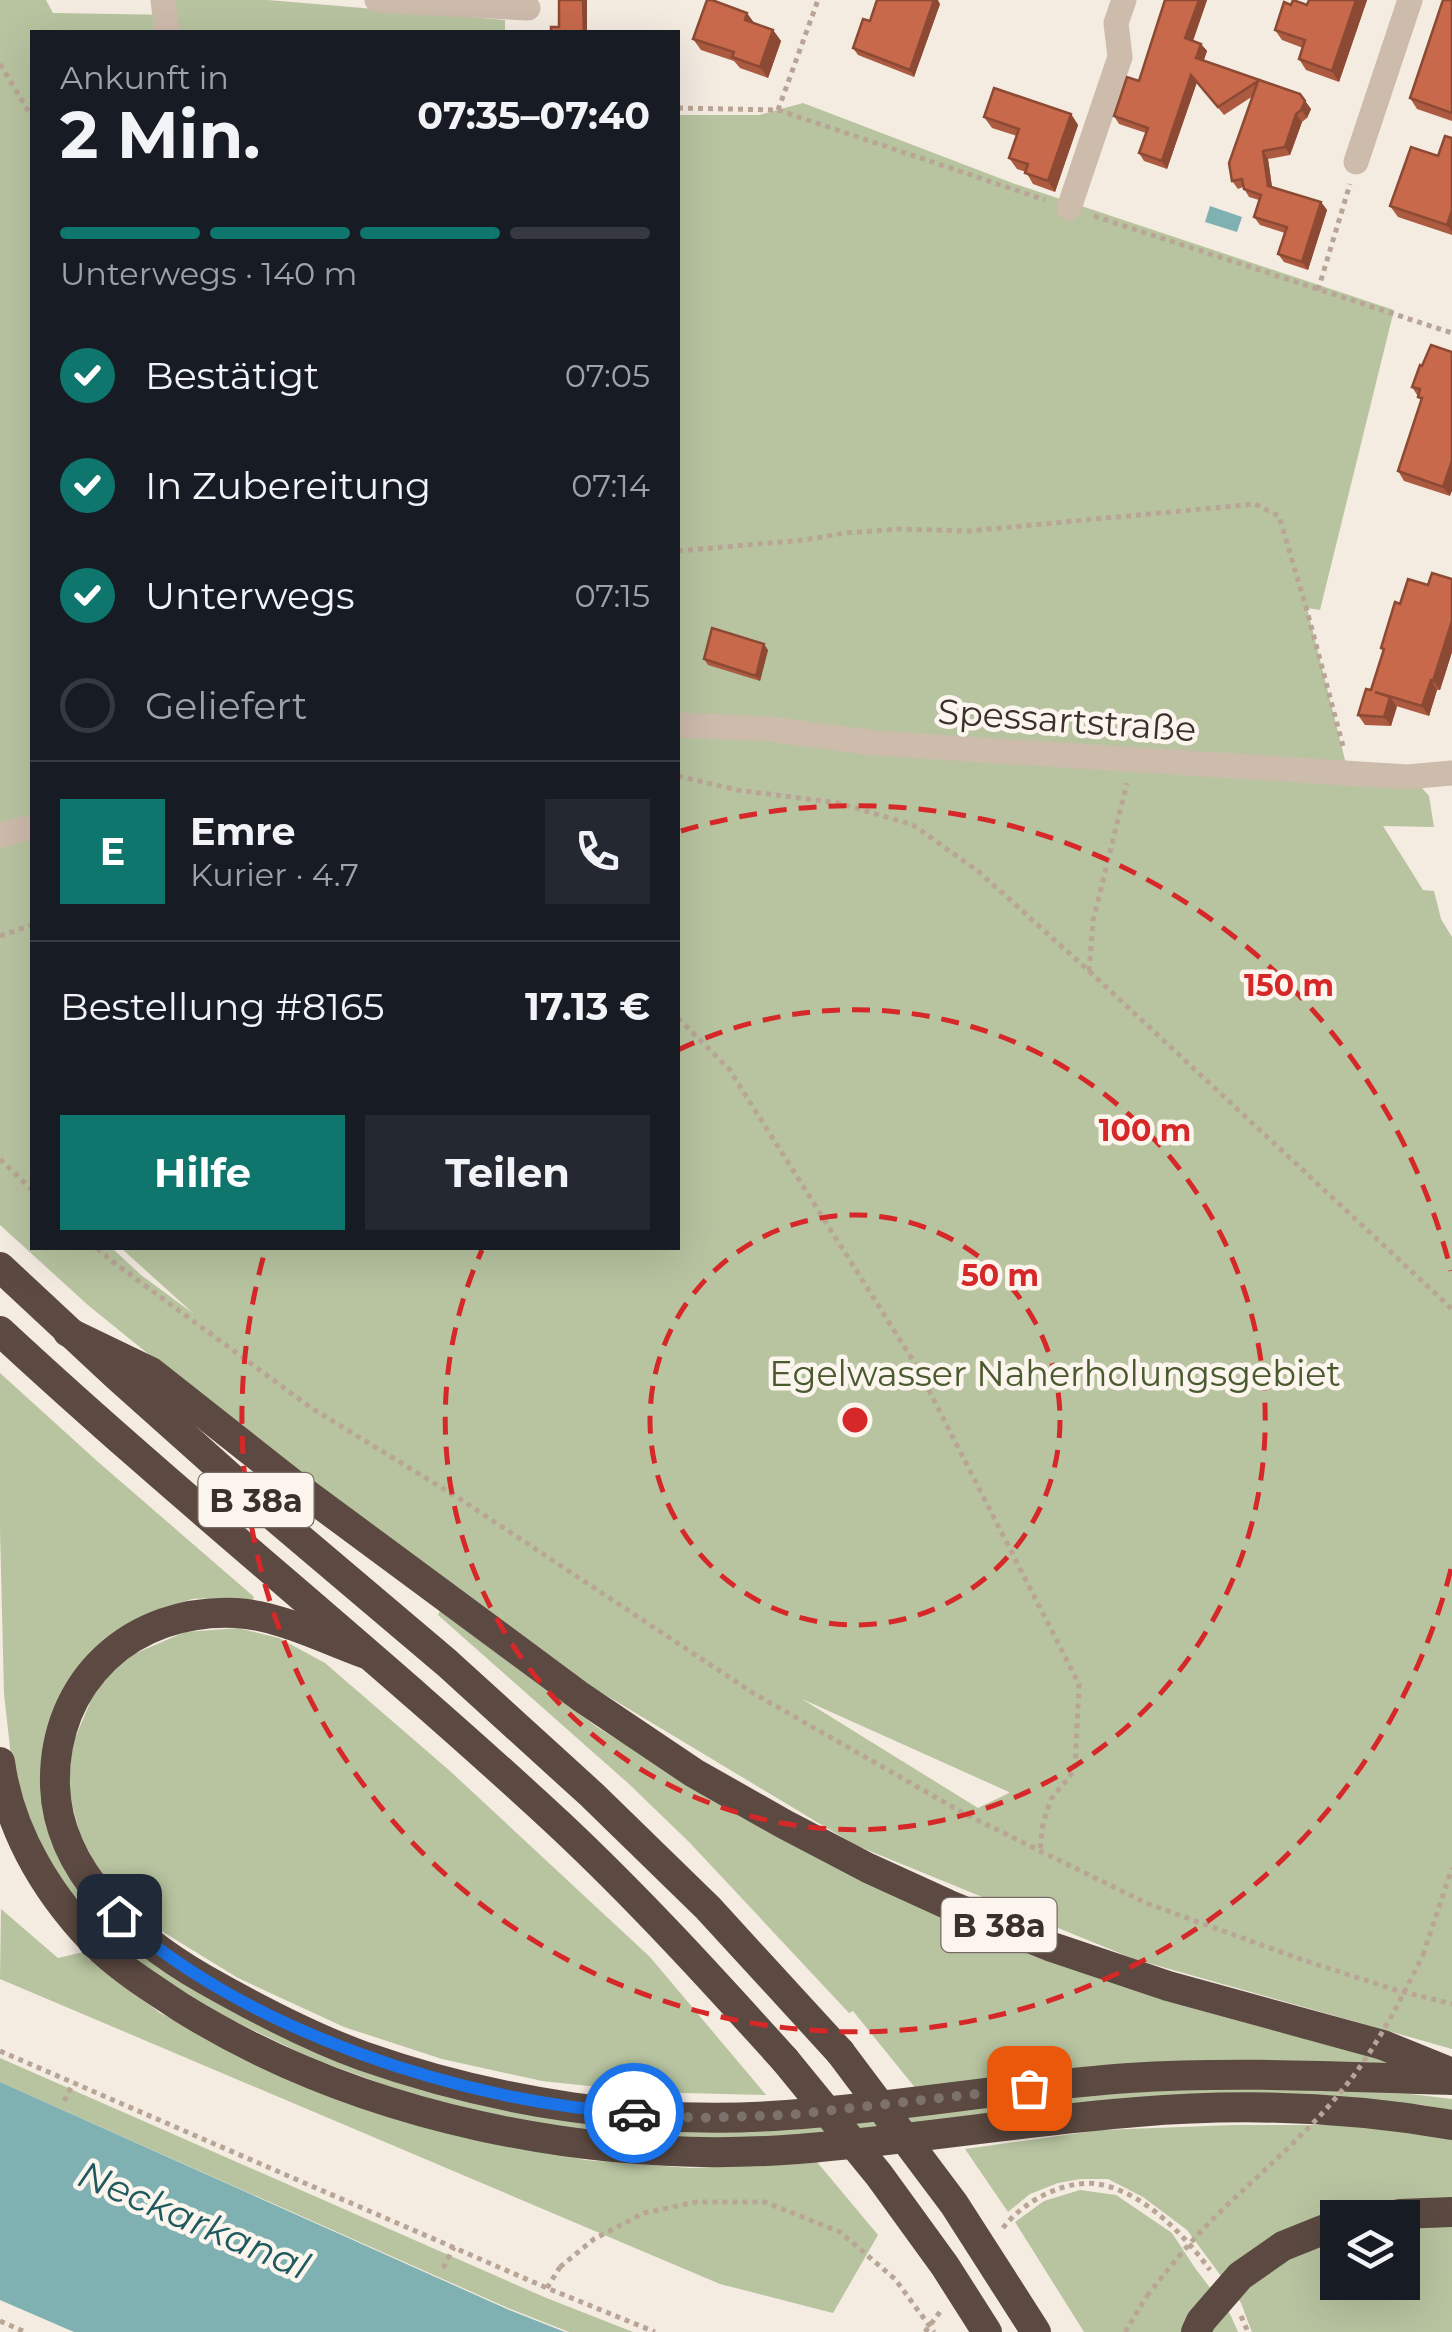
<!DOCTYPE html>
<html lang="de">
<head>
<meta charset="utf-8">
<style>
	:root { --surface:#171b24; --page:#242831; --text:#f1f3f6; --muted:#9ea1a6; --line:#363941; --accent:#0f766e }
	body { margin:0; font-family:Montserrat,sans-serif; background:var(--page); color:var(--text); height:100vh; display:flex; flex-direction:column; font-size:38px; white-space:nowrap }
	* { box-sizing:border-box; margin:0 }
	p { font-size:32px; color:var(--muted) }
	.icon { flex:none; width:55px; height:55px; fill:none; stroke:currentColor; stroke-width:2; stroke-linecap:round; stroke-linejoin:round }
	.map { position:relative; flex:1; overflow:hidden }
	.side { position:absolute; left:30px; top:30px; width:650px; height:1220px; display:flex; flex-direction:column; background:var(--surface); border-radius:0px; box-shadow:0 10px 40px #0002 }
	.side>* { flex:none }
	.controls { position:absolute; left:1320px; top:2200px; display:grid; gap:20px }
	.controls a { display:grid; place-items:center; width:100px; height:100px; border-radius:0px; background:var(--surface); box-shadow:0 10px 40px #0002; font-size:50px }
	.pin { position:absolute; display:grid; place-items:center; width:85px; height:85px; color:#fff; margin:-42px; border-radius:20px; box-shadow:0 5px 15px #0006 }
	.courier { position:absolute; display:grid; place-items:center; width:100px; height:100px; margin:-50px; border:8px solid #1a73e8; border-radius:50%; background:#fff; color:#222; box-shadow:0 2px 12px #0007 }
	.overview em { font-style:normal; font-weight:700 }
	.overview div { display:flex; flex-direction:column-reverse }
	.overview { display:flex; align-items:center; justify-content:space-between; height:170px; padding:0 30px }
	h1 { font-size:65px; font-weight:700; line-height:75px }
	.bar { display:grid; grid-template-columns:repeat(4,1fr); gap:15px 10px; align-content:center; height:120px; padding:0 30px }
	.bar i { height:12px; border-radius:8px; background:var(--line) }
	.bar .current { background:var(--accent) }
	.bar p { grid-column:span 4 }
	.line { display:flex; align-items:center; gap:25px; padding:0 30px; border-top:2px solid var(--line) }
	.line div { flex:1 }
	.round { display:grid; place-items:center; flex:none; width:105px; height:105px; border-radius:0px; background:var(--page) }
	ol { padding:0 30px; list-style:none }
	li { display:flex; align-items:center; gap:30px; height:110px }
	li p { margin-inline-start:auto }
	li .icon { padding:10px; border-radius:50%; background:var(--accent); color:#fff; stroke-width:4 }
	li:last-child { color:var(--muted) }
	li i { width:55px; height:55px; border:5px solid var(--line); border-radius:50% }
	.cta { display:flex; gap:20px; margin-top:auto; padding:20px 30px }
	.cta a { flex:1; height:115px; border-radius:0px; background:var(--accent); color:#fff; font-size:40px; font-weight:700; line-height:115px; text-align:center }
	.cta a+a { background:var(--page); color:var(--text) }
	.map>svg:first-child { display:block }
</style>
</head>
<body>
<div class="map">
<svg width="1452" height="2332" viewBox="0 0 1452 2332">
	<rect width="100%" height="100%" fill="#f4ebe1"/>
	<g fill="#b8c4a0" fill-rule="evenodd">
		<path d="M0,0H46L53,13L174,15L175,0H268L505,20V32H32V1170L29,1168L32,1172V1248H112L141,1275L194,1314L121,1248H678V115H759L803,103L1015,184L1394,310L1320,610L1307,608L1347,768L1422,788L1429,796L1434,827L1383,826L1423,890L1434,891L1441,919L1452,937V2049L1134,1959L855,1845L574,1676L266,1449L89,1306L0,1225ZM802,1699L1009,1792V1793L978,1808Z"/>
		<path d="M0,1373L97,1461L253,1596L254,1599L250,1601L211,1598L192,1599L160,1610L45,1752L105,1921L492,2105L1025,2101L1198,2087L1369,2089L1452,2099V2111L1424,2105L1364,2100L720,2140L576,2132L424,2099L311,2058L224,2016L142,1966L87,1920L34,1839L13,1774L4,1694L0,1529Z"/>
		<path d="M440,1611L597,1727L762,1828L1398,2064L917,2090L853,2011L849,2013L690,1843L629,1784L438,1615Z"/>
		<path d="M238,1628L279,1638L325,1663L450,1771L650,1957L766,2095L645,2092L542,2081L442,2059L344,2027L238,1978L142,1919L102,1876L80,1835L69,1792L72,1745L98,1684L134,1654L185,1632Z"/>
		<path d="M1,1909L58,1958L83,1952L160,2013L351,2103L465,2133L585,2160L690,2168L817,2162L878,2235L833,2313L720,2284L0,1979Z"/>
		<path d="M0,2058L544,2297L633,2332H569L508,2308L0,2082Z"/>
		<path d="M1234,2125H1346L1452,2137V2332H1252L1241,2303L1187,2230L1143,2197L1108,2179H1081L1058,2183L1030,2194L1008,2212L965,2149L1101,2130ZM1338,2218H1402V2282H1338Z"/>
		<path d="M1080,2190L1116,2195L1172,2233L1195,2268L1230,2314L1238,2332H1084L1015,2222L1044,2201Z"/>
	</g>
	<g fill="#7fb0b2">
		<path d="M1210,206L1242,217L1237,232L1205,222Z"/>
		<path d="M0,2082L507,2309L565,2332H74L0,2300Z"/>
	</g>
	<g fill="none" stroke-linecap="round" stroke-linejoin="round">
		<g stroke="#b9a596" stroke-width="5" stroke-dasharray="5 5" stroke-linecap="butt">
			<path d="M0,64L32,117"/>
			<path d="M678,108L778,110L1045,200"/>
			<path d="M778,110L818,0"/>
			<path d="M1094,216L1452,333"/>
			<path d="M1318,290L1350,184"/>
			<path d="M678,551L804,540L845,533L900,529L969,531L1255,504L1279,516L1306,607L1344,750"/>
			<path d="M678,776L737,790L839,803L913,825L978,871L1089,971L1452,1309"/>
			<path d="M0,936L32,925"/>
			<path d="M1089,971L1093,921L1127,783"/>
			<path d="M678,1018L729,1069L916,1365L1079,1684L1075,1770L1051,1799L1043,1823L1040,1852"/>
			<path d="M0,1159L32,1190"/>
			<path d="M97,1248L113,1262L310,1407L460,1499L753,1693L965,1814L1146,1903L1303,1960L1396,1990L1452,2004"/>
			<path d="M1423,1955L1452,1868"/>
			<path d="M0,2051L547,2288L655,2332"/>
			<path d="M64,2101L73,2083"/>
			<path d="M1003,2228C1024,2200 1071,2175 1107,2186C1148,2197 1186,2237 1210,2270"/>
			<path d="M443,2268L454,2247"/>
			<path d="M547,2288L560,2267"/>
			<path d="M1241,2316L1248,2332"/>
			<path d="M0,2321L25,2332"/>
			<path d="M925,2332L942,2309"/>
			<path d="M1125,2332L1147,2296"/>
		</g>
		<g stroke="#cdbbac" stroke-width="25">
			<path d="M163,0L167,32"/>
			<path d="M377,0L528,8"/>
			<path d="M1356,162L1410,0"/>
			<path d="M1069,208L1120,57L1116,23L1124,0"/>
			<path d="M678,725L770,729L874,743L1407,777L1452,773"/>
			<path d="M0,835L32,827"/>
		</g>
		<g stroke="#5c4a42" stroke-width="30">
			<path d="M0,1267L117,1376L277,1519L447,1663L592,1795L708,1908L840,2052"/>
			<path d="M0,1331C182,1500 377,1655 559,1824C638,1898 712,1979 785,2060"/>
			<path d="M68,1332L151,1372L293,1484L581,1697L694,1773L784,1824L868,1868L947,1904L1049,1946L1168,1986L1383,2045L1452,2073"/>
			<path d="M366,1654C327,1640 278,1615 236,1613C132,1608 52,1681 55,1786C58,1873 134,1939 204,1979C255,2008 308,2036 363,2056C497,2103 645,2126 787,2115C902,2107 1014,2086 1129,2078C1237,2071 1344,2077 1452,2080"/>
			<path d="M0,1762C10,1835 51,1900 103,1951C127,1973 155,1990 182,2008C359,2118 591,2165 798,2149C911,2140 1023,2121 1137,2112C1242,2103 1348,2107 1452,2125"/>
			<path d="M1378,2218L1400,2214L1452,2212"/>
		</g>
		<g stroke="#b9a596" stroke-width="5" stroke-dasharray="5 5" stroke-linecap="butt">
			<path d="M560,2267L594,2239L644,2213L696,2202H765L840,2232L895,2279L934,2332"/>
			<path d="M1147,2296C1168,2269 1189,2243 1213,2219C1255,2177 1301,2140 1339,2094C1374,2053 1399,2003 1423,1955"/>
		</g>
		<g stroke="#5c4a42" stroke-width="30">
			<path d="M840,2052L954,2204L1036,2332"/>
			<path d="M785,2060L879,2175L945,2266L987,2332"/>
			<path d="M1196,2332L1201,2321L1240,2276L1283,2246L1338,2224"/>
		</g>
	</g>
	<g fill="#ac5a40">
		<path d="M1165,0H1207L1193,41L1201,44L1207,51L1203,61L1300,94L1311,109L1307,118L1302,122L1290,155L1268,159L1272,187L1321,202L1327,210L1308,270L1284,262L1278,254L1285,233L1260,225L1254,217L1259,200L1249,197L1243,187L1238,189L1232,181L1253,96L1224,115L1197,82L1167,169L1144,161L1139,153L1146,133L1119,124L1114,116L1139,81Z"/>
		<path d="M1309,0H1367L1339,82L1306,70L1299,59L1303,48L1282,40L1275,30L1291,5H1307Z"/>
		<path d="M1452,0V121L1417,109L1410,98Z"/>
		<path d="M940,4L914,77L858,55L853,48L870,21Z"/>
		<path d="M755,24L773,30L781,41L768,78L740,68L734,61L701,50L693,39Z"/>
		<path d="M1071,114L1078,125L1055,192L1033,184L1026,172L1017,169L1009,158L1017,136L992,128L984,117Z"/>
		<path d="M1452,138V235L1398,217L1390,206L1438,156Z"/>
		<path d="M1420,365L1450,496L1404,481L1398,471L1421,401L1412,387Z"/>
		<path d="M1452,579V652L1440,690H1437L1429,716L1396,706L1391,726L1365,725L1358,715L1371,690L1383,652L1381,648L1428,585Z"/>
		<path d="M768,650L760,681L708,665L704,659Z"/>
	</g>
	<g fill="#8c4a34">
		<path d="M583,0H587V32H584Z"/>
		<path d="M934,0H938L940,4L914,77L910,70Z"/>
		<path d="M1199,0H1207L1191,46L1185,38Z"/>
		<path d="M1356,0H1367L1339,82L1332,71Z"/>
		<path d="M747,13L755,24L745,20Z"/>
		<path d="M773,30L781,41L768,78L760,67Z"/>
		<path d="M1201,44L1207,51L1202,66L1196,58Z"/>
		<path d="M1191,75L1197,82L1167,169L1162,161Z"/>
		<path d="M1305,101L1311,109L1307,118L1301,110Z"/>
		<path d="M1071,114L1078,125L1055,192L1048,181Z"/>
		<path d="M1296,114L1302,122L1290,155L1285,147Z"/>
		<path d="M1263,151L1268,159L1273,194L1268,186Z"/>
		<path d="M1321,202L1327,210L1308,270L1302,262Z"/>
		<path d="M1452,210V232L1447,225Z"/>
		<path d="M1452,461V491L1450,496L1443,487Z"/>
		<path d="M1452,621V652L1440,690L1433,681Z"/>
		<path d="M764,644L768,650L760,681L756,676Z"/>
		<path d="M1431,680L1437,690L1429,716L1422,706Z"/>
		<path d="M1390,697L1397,707L1391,726L1384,717Z"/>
	</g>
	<g fill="#c8694b" stroke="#8c4a34" stroke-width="2.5">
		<path d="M559,0H583L584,32H551V27H559Z"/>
		<path d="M707,0H712L747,13L745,20L773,30L760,67L732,57L734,52L693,39Z"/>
		<path d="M877,0H934L910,70L853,48L863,19L870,21Z"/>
		<path d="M1165,0H1199L1185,38L1201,44L1196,58L1300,94L1305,101L1301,110L1296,114L1285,147L1263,151L1268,186L1321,202L1302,262L1278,254L1287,227L1254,217L1261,195L1244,189L1242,179L1232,181L1229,163L1258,81L1218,107L1191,75L1162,161L1139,153L1148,128L1114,116L1127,77L1139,81Z"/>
		<path d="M1293,0L1307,5L1309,0H1356L1332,71L1299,59L1305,40L1275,30L1284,2L1291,5Z"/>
		<path d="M1443,0H1452V113L1410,98Z"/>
		<path d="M994,88L1071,114L1048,181L1025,173L1028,164L1009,158L1019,129L984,117Z"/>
		<path d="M1445,136L1452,138V210L1447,225L1390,206L1411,147L1438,156Z"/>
		<path d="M1431,345L1452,352V461L1443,487L1398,471L1422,398L1418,397L1420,389L1412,387L1420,365L1422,366Z"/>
		<path d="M1432,573L1452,579V621L1433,681L1431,680L1422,706L1375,692L1390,697L1384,717L1358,715L1366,689L1371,690L1384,649L1381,648L1395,602L1400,604L1408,579L1428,585Z"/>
		<path d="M712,628L764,644L756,676L704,659Z"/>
	</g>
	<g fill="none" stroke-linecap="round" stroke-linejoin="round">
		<path stroke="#7c716b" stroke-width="10" stroke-dasharray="0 18" d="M634,2113L696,2118L789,2115L1029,2088"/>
		<path stroke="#1a73e8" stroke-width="12" d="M119,1916C245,2031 465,2103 634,2113"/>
	</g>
	<g fill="none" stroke="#d62828" stroke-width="5" stroke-dasharray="18 12">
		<circle cx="855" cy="1420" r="205"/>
		<path d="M678 1050A410 410 0 1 1 482 1250"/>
		<path d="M1451 1569A614 614 0 1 1 265 1251M681 831A614 614 0 0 1 1451 1271"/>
	</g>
	<g text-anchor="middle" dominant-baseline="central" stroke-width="9" stroke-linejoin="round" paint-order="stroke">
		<g fill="#fbf5ee" stroke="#756b66" stroke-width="2.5">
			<rect x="198.5" y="1473" width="115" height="54" rx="8"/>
			<rect x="941.5" y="1898" width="115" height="54" rx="8"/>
		</g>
		<g font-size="32" font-weight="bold" fill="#3b302b">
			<text x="256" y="1500">B 38a</text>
			<text x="999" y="1925">B 38a</text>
		</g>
		<g font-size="35" fill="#3b302b" stroke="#fbf5ee">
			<text transform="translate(1067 720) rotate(4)">Spessartstraße</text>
		</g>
		<g font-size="35" fill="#4a5a2e" stroke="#fbf5ee">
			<text x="1055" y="1373">Egelwasser Naherholungsgebiet</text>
		</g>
		<g font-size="38" font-style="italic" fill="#1f5a5e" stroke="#fbf5ee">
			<text transform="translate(194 2220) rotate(23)">Neckarkanal</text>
		</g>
	</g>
	<circle cx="855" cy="1420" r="15" fill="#d62828" stroke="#fbf5ee" stroke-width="5"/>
	<g font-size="30" text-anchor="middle" font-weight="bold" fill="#d62828" stroke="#fbf5ee" stroke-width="9" stroke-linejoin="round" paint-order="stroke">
		<text x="1289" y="996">150 m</text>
		<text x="1145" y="1141">100 m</text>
		<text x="1000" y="1286">50 m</text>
	</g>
</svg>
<div class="controls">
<a><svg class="icon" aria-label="layers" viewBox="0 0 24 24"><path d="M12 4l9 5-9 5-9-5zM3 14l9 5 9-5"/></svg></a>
</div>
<div class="pin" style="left:1029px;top:2088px;background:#ea580c"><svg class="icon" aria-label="bag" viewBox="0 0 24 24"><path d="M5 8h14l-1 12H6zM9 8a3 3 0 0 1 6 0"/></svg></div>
<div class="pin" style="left:119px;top:1916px;background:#1f2937"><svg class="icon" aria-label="home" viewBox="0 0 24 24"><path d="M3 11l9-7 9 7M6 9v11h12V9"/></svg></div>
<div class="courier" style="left:634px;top:2113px"><svg class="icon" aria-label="car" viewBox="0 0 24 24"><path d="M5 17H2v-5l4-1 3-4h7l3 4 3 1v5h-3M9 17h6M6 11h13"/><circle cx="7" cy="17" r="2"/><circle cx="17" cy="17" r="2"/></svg></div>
<section class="side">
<div class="overview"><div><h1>2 Min.</h1><p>Ankunft in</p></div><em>07:35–07:40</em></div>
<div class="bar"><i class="current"></i><i class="current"></i><i class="current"></i><i></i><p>Unterwegs · 140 m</p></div>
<ol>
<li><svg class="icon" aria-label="check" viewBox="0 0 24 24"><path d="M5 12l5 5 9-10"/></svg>Bestätigt<p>07:05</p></li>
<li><svg class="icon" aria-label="check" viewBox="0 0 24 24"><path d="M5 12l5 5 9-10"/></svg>In Zubereitung<p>07:14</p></li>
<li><svg class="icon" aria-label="check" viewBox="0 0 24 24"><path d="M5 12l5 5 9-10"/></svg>Unterwegs<p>07:15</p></li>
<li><i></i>Geliefert</li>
</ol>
<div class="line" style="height:180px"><b class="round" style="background:var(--accent);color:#fff">E</b><div><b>Emre</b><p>Kurier · 4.7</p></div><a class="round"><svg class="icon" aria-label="phone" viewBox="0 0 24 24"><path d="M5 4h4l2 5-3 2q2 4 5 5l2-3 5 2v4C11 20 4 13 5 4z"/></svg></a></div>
<div class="line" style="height:130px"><div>Bestellung #8165</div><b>17.13 €</b></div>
<div class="cta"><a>Hilfe</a><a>Teilen</a></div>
</section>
</div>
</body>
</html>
